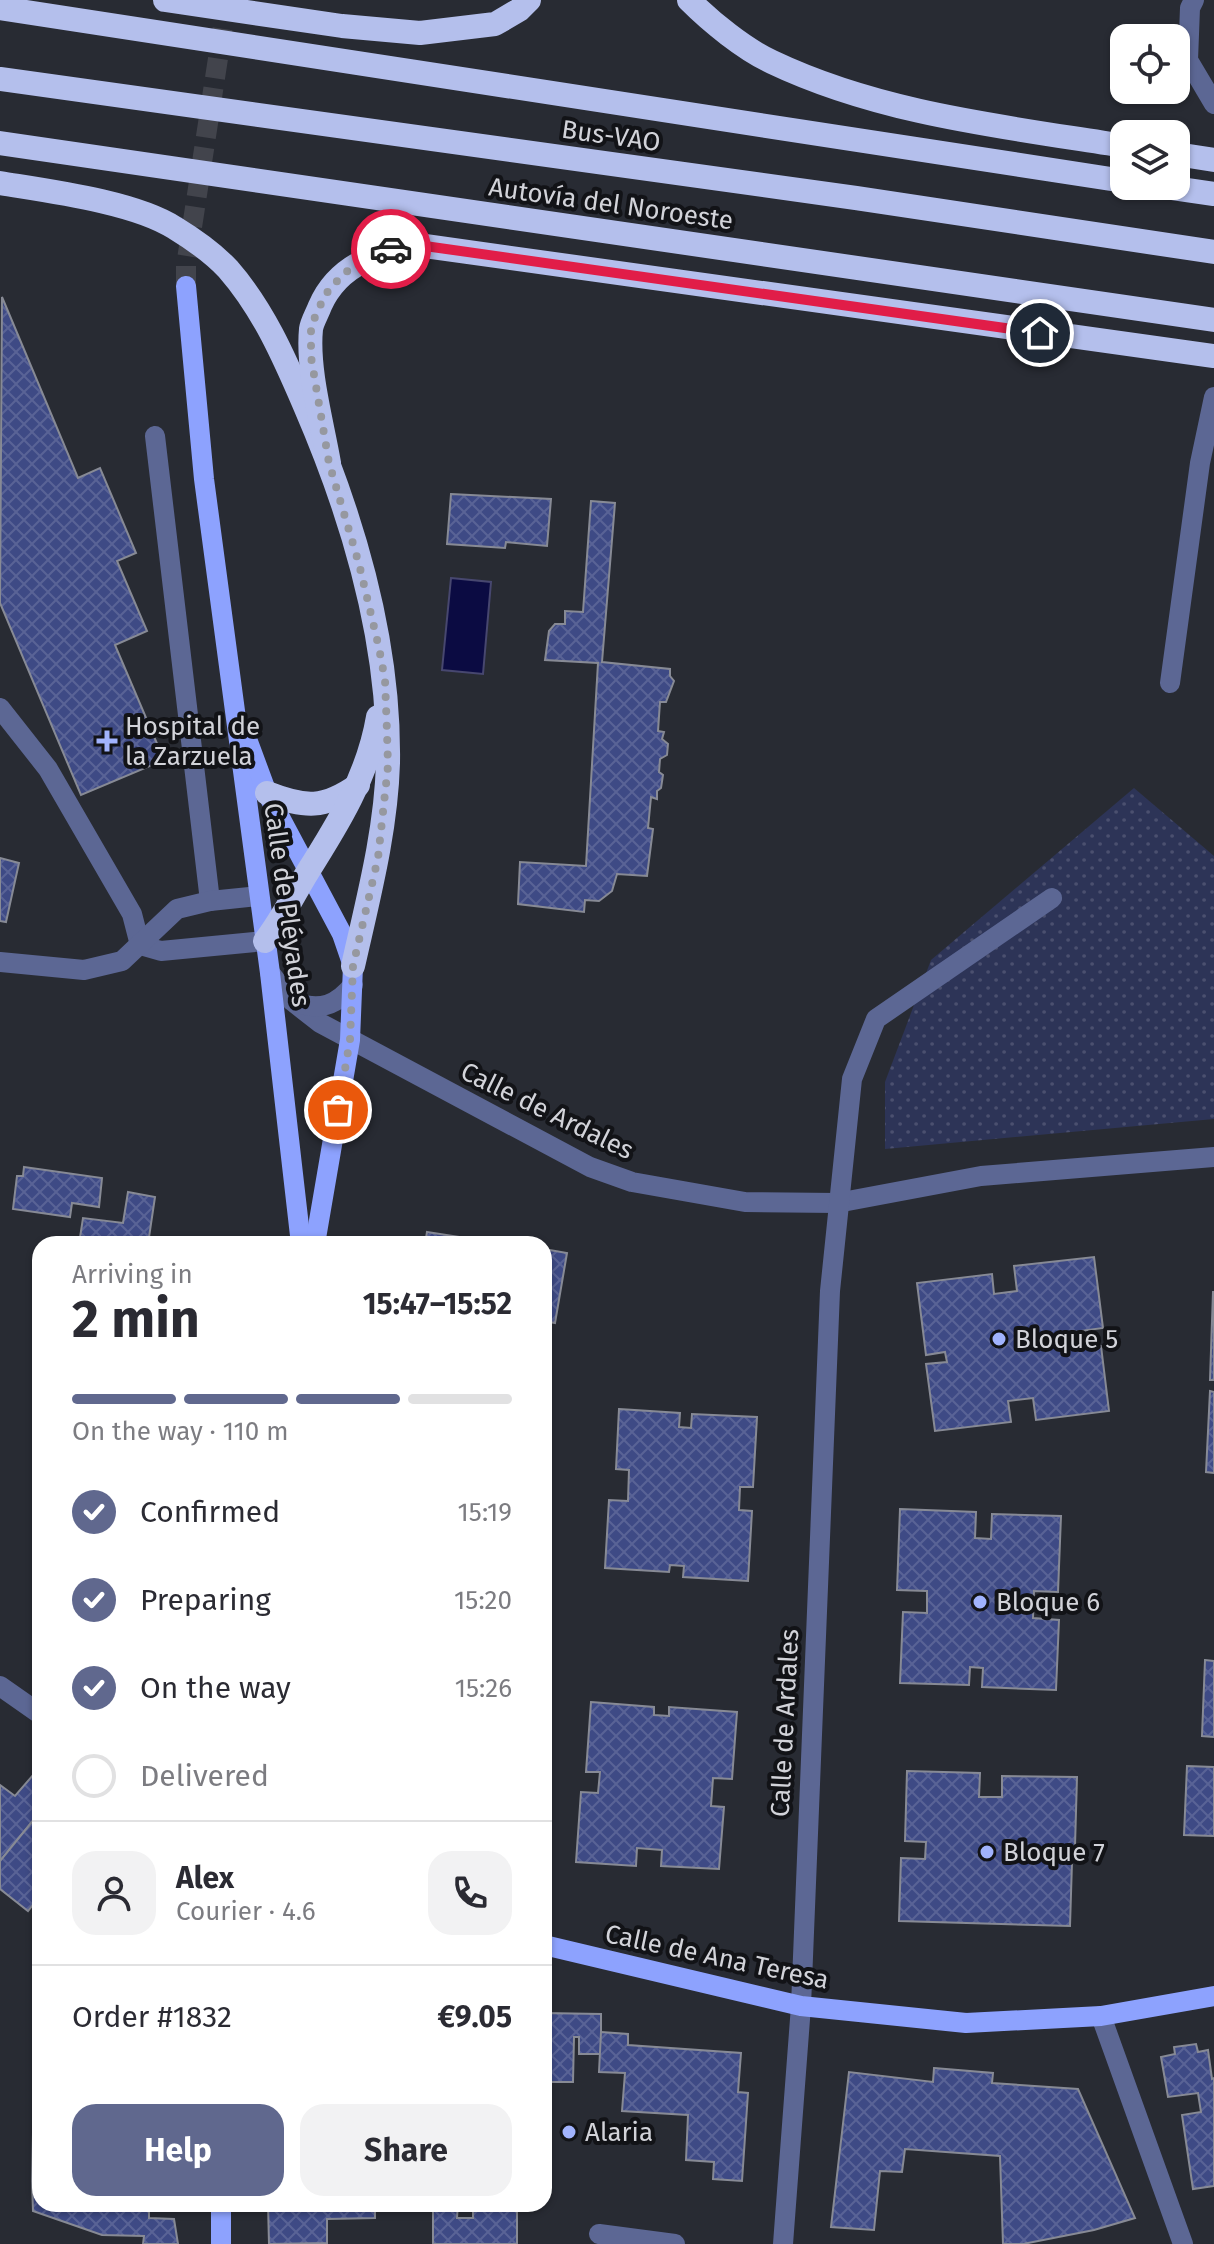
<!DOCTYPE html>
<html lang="en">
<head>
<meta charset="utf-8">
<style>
	:root { --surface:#fff; --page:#f2f2f3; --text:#2b2b33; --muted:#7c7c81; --line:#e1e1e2; --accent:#60688e }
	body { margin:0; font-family:"Fira Sans",sans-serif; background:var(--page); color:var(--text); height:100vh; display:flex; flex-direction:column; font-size:30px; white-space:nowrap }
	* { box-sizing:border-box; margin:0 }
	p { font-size:26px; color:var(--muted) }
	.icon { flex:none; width:44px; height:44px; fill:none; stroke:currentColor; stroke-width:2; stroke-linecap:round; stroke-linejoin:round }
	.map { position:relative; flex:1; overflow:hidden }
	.panel { position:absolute; left:32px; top:1236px; width:520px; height:976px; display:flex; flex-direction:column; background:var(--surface); border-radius:24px; box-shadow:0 2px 6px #0004 }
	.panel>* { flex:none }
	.tools { position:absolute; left:1110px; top:24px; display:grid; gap:16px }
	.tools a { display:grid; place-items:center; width:80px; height:80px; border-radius:16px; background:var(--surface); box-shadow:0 2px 6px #0004; font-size:40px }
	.pin { position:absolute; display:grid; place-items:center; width:68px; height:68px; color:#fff; margin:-34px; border:4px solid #fff; border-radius:50%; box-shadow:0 2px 8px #0007 }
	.courier { position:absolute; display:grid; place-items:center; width:80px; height:80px; margin:-40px; border:6px solid #e11d48; border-radius:50%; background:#fff; color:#222; box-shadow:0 2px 10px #0007 }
	.headline em { font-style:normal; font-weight:700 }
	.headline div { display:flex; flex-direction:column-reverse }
	.headline { display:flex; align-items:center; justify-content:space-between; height:136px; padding:0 40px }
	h1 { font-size:52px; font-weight:700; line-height:60px }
	.bar { display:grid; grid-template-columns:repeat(4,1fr); gap:12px 8px; align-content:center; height:96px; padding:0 40px }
	.bar i { height:10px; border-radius:6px; background:var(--line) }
	.bar .active { background:var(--accent) }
	.bar p { grid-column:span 4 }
	.line { display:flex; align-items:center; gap:20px; padding:0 40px; border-top:2px solid var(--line) }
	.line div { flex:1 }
	.round { display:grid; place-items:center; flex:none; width:84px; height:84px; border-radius:24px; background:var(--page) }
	ol { padding:0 40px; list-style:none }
	li { display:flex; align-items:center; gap:24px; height:88px }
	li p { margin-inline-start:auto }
	li .icon { padding:8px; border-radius:50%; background:var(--accent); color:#fff; stroke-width:4 }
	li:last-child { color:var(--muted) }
	li i { width:44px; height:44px; border:4px solid var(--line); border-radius:50% }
	.primary-button { display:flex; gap:16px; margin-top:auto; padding:16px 40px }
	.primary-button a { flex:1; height:92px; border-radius:24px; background:var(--accent); color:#fff; font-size:32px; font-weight:700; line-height:92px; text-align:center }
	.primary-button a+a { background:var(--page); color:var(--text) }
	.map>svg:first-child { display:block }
</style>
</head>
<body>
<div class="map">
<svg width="1214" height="2244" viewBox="0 0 1214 2244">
	<defs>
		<pattern id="park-dots" width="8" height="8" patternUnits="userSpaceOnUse" patternTransform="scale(2)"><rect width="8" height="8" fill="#2d3457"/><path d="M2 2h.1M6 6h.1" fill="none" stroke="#4b506f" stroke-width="1.8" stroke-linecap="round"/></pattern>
		<pattern id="building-cross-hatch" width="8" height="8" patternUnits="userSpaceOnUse" patternTransform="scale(2)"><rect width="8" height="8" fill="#3e4a85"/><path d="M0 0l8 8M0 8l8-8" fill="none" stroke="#596396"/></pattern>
	</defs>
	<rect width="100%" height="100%" fill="#282b33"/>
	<path fill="url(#park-dots)" d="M1134,788L1214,856V1119L885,1149V1082L931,960Z"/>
	<path fill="#0b0b42" stroke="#47476f" stroke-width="2" d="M451,578L491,582L483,674L442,670Z"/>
	<g fill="url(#building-cross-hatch)" stroke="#878a95" stroke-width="2">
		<path d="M2,297L78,478L100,468L136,553L117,561L147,631L115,645L164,760L81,795L0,603Z"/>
		<path d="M451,494L551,499L547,546L506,542L505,548L447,544Z"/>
		<path d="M591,501L615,503L602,662L670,669V676L674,681L666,702H660L658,731L664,732L662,739L668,744L667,755L660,759L659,772L663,775L661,788L657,791V799L651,797L648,828L653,829L647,876L617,874L612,891L599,901L585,900L584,912L518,904L520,862L586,866L598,663L545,660L549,631L555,624H565V611L583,612Z"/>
		<path d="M0,858L19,863L6,922L0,921Z"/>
		<path d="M24,1167L102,1178L99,1207L72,1203L70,1217L13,1209L17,1176H23Z"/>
		<path d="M128,1192L155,1197L148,1244H79L83,1218L123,1223Z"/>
		<path d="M427,1232L486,1241V1244H425Z"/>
		<path d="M544,1249L567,1253L555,1323L544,1321Z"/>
		<path d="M1094,1257L1103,1328L1073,1332L1075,1349L1101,1346L1109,1411L1036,1420L1033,1398L1008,1401L1011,1422L935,1431L926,1364L947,1362L945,1352L926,1355L917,1283L992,1274L994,1294L1017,1291L1014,1266Z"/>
		<path d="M1213,1292H1214V1380H1210Z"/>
		<path d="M544,1345L549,1346L544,1376Z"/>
		<path d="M1210,1391L1214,1392V1473L1206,1472Z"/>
		<path d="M619,1409L680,1413L679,1427L691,1428L692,1414L757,1417L753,1487H740L739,1510L752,1511L748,1581L683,1577L684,1566L670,1565L669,1572L605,1568L609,1500L628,1501L629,1470L616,1469Z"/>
		<path d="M900,1509L976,1512L975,1538L991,1539L992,1514L1061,1516L1058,1592L1034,1591L1033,1618L1059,1620L1056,1690L982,1687L983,1668L970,1667L969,1685L900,1683L903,1612L927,1613V1591L897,1590Z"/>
		<path d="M1205,1660L1214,1661V1737L1202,1736Z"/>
		<path d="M591,1702L654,1707V1715L669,1716V1707L737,1712L732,1779L713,1778L711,1806L724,1807L719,1869L661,1866L662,1850L637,1848L636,1866L576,1862L581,1792L598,1793L600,1772H586Z"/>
		<path d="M1187,1766L1214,1767V1836L1184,1835Z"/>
		<path d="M40,1767V1812L0,1861V1785L15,1796Z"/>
		<path d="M907,1771L980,1773L979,1797H1002V1776L1077,1777L1075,1846L1049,1845V1862H1072L1070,1926L899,1921L901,1858L925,1859L926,1842L905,1841Z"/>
		<path d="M40,1812V1896L28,1911L0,1889V1861Z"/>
		<path d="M37,1940H40V1989H35Z"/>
		<path d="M35,1989H40V2036H34Z"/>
		<path d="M544,2013L601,2014V2054H579V2037H574L573,2082H544Z"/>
		<path d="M601,2032L628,2034V2045L741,2053L738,2092L748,2093L742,2181L713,2179L714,2162L686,2160L688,2115L622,2111L625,2073L599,2072Z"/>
		<rect x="34" y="2036" width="6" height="50"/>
		<path d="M1196,2044L1198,2052L1208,2050L1212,2079L1214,2078V2186L1193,2189L1182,2115L1201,2112L1198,2093L1168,2097L1161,2057L1175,2054L1174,2047Z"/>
		<path d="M934,2068L993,2073L992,2083L1078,2089L1135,2218L1094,2230L1023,2244H1003L1000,2156L905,2149L902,2172L880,2171L874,2230L831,2227L849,2072L933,2082Z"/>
		<path d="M34,2086H40V2133H33Z"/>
		<path d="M33,2133H40V2181H32Z"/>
		<path d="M32,2181H40V2204H149V2218L174,2219L178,2244H143L144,2236L102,2235L33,2211Z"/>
		<path d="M268,2204H375V2218L327,2219V2243L269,2244Z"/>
		<path d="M433,2204H458L457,2218H473V2210H481V2204H517V2244H433Z"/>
	</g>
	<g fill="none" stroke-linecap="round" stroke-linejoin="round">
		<path stroke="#42444c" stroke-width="20" stroke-dasharray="20 10" stroke-linecap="butt" d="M186,286V266L227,0"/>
		<g stroke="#5c6794" stroke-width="20">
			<path d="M1194,0L1190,8L1188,60L1214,104"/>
			<path d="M155,436L210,901"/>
			<path d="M1170,683L1200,463L1214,397"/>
			<path d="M0,708L48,769L132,914L140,945"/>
			<path d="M140,945L161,951L265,941"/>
			<path d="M0,962L84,970L122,961L177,909L210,901L259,896"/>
			<path d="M270,973L292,1001L320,1023L590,1167L632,1182L745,1202L837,1203L981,1176L1214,1157"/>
			<path d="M296,1002C320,1012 338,1004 353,985"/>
			<path d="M0,1686L40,1714"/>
			<path d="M1101,2016L1183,2244"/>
			<path d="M599,2234L675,2244"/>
			<path d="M783,2244L801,2006L830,1291L852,1079L876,1019L1052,898"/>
		</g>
		<g stroke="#8da2fe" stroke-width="20">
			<path d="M186,286L204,479L270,973L301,1244"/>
			<path d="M247,739L267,793L342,934L353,966L350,1040L315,1244"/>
			<path d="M544,1945L801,2006L966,2023L1101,2016L1214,1996"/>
			<path d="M221,2204V2244"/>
		</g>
		<g stroke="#b4bfec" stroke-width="24">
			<path d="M165,0L342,26L420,33L495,24L519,10L529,0"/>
			<path d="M689,0C711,22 744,49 772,62C881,114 1006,127 1124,146"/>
			<path d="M0,8L1124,181"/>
			<path d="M0,79L856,198L1214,252"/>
			<path d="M0,143L1214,320"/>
			<path d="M1176,154L1214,160"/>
			<path d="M0,183C49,191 135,202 175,228C193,239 213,253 228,269C263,309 284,357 305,406C353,517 390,640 388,763C386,832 368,899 353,966"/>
			<path d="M1159,186L1214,194"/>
			<path d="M329,463C322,422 307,370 311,329C312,322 317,314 320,306C339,263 381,250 425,246L1214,356"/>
			<path d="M267,793C305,808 324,809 358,785"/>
			<path d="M265,941C282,919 293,896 307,873C338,824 368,776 378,717"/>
		</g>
	</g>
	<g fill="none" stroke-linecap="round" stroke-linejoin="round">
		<path stroke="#96989f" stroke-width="8" stroke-dasharray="0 14.4" d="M338,1110L350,1040L353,966L378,858L388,766L387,732L385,680L379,648L359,564L329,463L311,357V326L325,295L343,274L367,258L391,249"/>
		<path stroke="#e11d48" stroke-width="10" d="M391,249L425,246L1040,333"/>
	</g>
	<g fill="#a1b3fd" stroke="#121317" stroke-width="3">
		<path d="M103 729h8v8h8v8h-8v8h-8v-8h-8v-8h8z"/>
		<circle cx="999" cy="1339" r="8"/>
		<circle cx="980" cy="1602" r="8"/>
		<circle cx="987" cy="1852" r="8"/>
		<circle cx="569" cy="2132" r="8"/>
	</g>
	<g text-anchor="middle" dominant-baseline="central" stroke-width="8" stroke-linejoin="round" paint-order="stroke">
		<g font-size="26" fill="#d2d3d9" stroke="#121317">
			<text transform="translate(611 136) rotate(8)">Bus-VAO</text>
			<text transform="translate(611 204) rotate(8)">Autovía del Noroeste</text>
			<text transform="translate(287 905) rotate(82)">Calle de Pléyades</text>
			<text transform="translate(547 1111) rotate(26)">Calle de Ardales</text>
			<text transform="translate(785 1723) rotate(-87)">Calle de Ardales</text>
			<text transform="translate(717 1957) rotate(12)">Calle de Ana Teresa</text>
		</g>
		<g font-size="26" fill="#d2d3d9" stroke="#121317" text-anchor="start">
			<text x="125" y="726">Hospital de<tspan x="125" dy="30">la Zarzuela</tspan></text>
			<text x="1015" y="1339">Bloque 5</text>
			<text x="996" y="1602">Bloque 6</text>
			<text x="1003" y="1852">Bloque 7</text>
			<text x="585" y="2132">Alaria</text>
		</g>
	</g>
</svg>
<div class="tools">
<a><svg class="icon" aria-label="locate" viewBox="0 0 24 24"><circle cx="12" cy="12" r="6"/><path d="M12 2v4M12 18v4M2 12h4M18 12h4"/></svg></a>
<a><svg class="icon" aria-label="layers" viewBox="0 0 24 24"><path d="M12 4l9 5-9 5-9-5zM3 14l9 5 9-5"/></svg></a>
</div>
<div class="pin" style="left:338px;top:1110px;background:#ea580c"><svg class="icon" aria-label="bag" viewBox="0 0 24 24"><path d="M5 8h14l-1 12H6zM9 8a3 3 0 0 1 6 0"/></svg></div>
<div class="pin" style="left:1040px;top:333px;background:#1f2937"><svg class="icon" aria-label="home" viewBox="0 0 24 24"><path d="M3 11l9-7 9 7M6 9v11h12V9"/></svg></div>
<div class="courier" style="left:391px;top:249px"><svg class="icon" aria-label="car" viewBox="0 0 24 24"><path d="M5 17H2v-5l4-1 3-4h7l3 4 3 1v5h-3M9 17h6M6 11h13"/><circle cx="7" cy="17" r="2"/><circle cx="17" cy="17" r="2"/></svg></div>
<section class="panel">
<div class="headline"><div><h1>2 min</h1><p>Arriving in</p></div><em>15:47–15:52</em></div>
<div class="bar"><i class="active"></i><i class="active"></i><i class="active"></i><i></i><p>On the way · 110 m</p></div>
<ol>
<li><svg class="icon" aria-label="check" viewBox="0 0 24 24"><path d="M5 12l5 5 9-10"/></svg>Confirmed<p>15:19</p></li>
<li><svg class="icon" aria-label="check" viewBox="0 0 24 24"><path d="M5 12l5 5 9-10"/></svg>Preparing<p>15:20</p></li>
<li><svg class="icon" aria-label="check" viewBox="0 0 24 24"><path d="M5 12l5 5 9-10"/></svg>On the way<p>15:26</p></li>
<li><i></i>Delivered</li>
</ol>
<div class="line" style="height:144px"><a class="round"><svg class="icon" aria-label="person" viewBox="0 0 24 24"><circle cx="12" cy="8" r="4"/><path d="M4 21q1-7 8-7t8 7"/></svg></a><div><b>Alex</b><p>Courier · 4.6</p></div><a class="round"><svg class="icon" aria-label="phone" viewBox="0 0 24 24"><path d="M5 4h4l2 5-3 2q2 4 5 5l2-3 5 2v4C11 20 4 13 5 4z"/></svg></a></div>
<div class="line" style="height:104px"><div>Order #1832</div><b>€9.05</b></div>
<div class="primary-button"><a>Help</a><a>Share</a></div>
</section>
</div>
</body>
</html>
